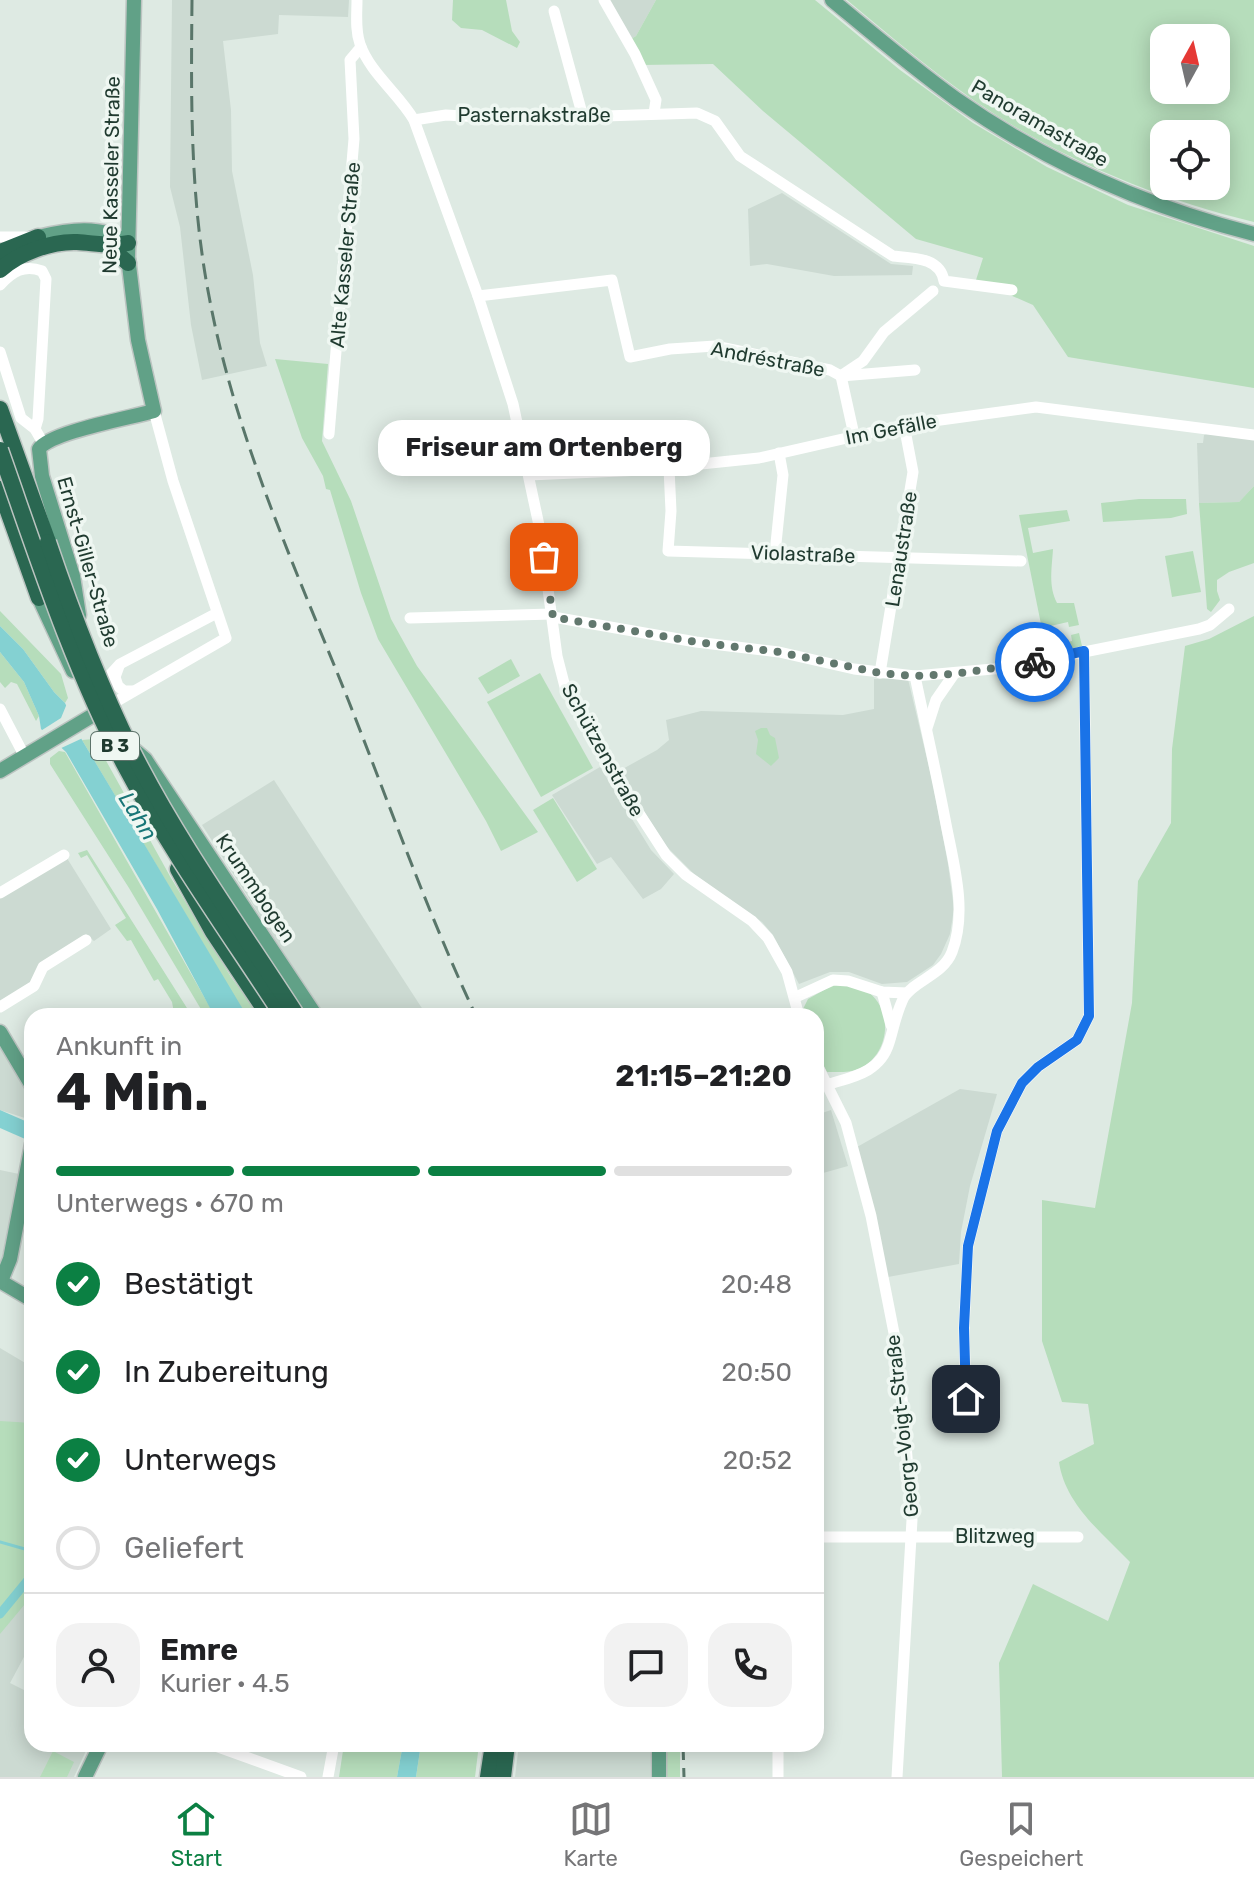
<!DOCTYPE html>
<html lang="de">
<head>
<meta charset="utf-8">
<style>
	:root { --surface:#fff; --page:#f2f2f2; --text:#202124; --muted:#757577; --line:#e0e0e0; --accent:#0b8043 }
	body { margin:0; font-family:Rubik,sans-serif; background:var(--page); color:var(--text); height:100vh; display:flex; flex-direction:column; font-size:30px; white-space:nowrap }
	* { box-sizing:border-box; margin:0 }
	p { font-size:26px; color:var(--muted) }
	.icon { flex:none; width:44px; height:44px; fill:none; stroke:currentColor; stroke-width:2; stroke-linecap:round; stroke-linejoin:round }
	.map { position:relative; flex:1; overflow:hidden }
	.drawer { position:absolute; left:24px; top:1008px; width:800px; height:744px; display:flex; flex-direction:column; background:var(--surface); border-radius:24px; box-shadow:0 4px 20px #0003 }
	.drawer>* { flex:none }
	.needle { width:52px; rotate:8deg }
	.tools { position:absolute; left:1150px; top:24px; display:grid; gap:16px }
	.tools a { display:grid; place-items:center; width:80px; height:80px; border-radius:16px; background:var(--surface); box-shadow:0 4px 20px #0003; font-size:40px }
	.pin { position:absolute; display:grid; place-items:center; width:68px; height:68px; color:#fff; margin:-34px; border-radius:16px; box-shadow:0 4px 12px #0006 }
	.courier { position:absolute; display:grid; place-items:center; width:80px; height:80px; margin:-40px; border:6px solid #1a73e8; border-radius:50%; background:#fff; color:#222; box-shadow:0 2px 10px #0007 }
	.bubble { position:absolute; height:56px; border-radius:24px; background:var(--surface); box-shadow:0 4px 20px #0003; font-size:26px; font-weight:700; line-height:56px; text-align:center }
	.head em { font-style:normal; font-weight:700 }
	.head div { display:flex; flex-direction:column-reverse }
	.head { display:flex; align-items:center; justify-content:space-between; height:136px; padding:0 32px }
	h1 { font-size:52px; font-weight:700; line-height:60px }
	.bar { display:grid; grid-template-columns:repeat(4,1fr); gap:12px 8px; align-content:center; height:96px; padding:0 32px }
	.bar i { height:10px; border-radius:6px; background:var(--line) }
	.bar .active { background:var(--accent) }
	.bar p { grid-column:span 4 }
	.line { display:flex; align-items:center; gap:20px; padding:0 32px; border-top:2px solid var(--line) }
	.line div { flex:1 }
	.round { display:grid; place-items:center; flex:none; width:84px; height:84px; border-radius:24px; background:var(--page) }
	ol { padding:0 32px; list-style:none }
	li { display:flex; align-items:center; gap:24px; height:88px }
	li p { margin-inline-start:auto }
	li .icon { padding:8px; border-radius:50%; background:var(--accent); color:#fff; stroke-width:4 }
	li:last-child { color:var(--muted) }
	li i { width:44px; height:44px; border:4px solid var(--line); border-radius:50% }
	.dock { display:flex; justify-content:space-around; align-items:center; height:112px; border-top:2px solid var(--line); background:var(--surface); font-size:22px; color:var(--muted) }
	.dock a { display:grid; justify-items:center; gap:4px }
	.dock .active { color:var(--accent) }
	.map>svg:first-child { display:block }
</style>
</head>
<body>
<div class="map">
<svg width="1254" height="1777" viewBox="0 0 1254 1777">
	<rect width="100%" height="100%" fill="#deeae3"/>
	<g fill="#ccdad2">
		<path d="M172,0H349L348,17L279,15L278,34L223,41L231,110L232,171L253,275L260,343L267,366L202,380L191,325L180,227L170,187Z"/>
		<path d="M604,0H656L636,36L628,41Z"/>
		<path d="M782,193L891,264L913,266L912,275L834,276L767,264L750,266L748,209Z"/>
		<path d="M1208,433L1254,439V486L1239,502L1199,503L1197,443H1203L1204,435Z"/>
		<path d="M874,679H908L933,784L948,864L954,909L950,934L941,954L933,965L907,982L882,984L849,972H830L799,984L773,935L762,922L694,874L666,846L619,771L657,750L669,740L666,720L701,711L843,715L874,709Z"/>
		<path d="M600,767L651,850L674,874L661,889L643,899L611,857L597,864L552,795Z"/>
		<path d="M274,780L427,1016H324L202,825Z"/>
		<path d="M65,855L111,929L94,941L86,934L40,963L32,984L0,1005V895Z"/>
		<path d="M0,1040L32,1098L31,1116L28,1119L0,1110Z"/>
		<path d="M960,1089L997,1094L970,1186L961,1232L959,1264L888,1277L857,1147Z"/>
		<path d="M831,1110L848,1166L816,1175V1115Z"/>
		<path d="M0,1170L19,1174L0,1266Z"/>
		<path d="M0,1348L32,1367V1642L10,1683L32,1694V1744H89L74,1777H0Z"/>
		<path d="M519,1744H651L650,1777H515Z"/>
	</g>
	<g fill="#b6ddbb" fill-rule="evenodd">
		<path d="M453,0H506L512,31L520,42L517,48L482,30L461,28L452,20Z"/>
		<path d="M656,0H815L900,70L973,123L1047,167L1128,205L1254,246V388L1068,357L1033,305L976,280L983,258L916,239L763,111L713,64L640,65L628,41L636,36Z"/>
		<path d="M847,0H1254V222C1163,200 1075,165 996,115C943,81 895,40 847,0ZM1164,38H1216V90H1164ZM1164,134H1216V186H1164Z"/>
		<path d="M275,359L328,364L322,441L351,501L391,619L417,666L538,832L501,851L486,821L378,639L361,593L330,490L326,489L323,476L302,438Z"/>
		<path d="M1254,486V563L1229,572L1217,580V591L1220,600L1211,612L1207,609L1199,503L1239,502Z"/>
		<path d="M1139,499H1186L1187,514L1171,518L1103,522L1101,503Z"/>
		<path d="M1067,510L1070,521L1028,528L1033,553L1053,549C1052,567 1048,586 1057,603H1074L1079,625L1069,627L1068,622L1046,627L1050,646L1072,641L1071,635L1079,633L1082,646L1047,654L1019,515Z"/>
		<path d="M1193,551L1201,592L1172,597L1165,556Z"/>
		<path d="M0,611L61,674L68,698L65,703L54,692L23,649L0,626Z"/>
		<path d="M1254,616V1777H1002L999,1663L1033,1584L1108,1621L1130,1562C1102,1533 1065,1504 1059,1462L1094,1444L1088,1404L1062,1402L1042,1341V1200L1095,1208L1132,1003L1138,881L1171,823L1172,749L1185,646L1209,639Z"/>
		<path d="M0,652L24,682L39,716L36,721L17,684L11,682L5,688L0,682Z"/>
		<path d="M511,659L520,676L488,694L478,678Z"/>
		<path d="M540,673L593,768L541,797L487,702Z"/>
		<path d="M761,728H767L770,735L775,738L779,758L771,766L756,754L758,740L755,731Z"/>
		<path d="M94,739L171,878L231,977L260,1016H247L236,999L82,740Z"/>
		<path d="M59,751L65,752L215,1016H205L129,888L50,764V758Z"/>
		<path d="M553,798L597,869L577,882L533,810Z"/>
		<path d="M87,850L192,1016H182L179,1010L174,1013L172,1002L158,979L154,981L131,940L127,941L115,925L126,918L87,855L81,858L78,853Z"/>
		<path d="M833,985C844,985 855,984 865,990C895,1008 890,1055 859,1069C849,1073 838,1072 827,1072L816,1050V1016H806L803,1009L808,999Z"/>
		<path d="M0,1421L32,1423V1607L25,1604L0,1634Z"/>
		<path d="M344,1744H403L397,1777H339Z"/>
		<path d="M421,1744H479L475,1777H416Z"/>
		<path d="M667,1744H680V1777H666Z"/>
		<path d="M53,1751L74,1762L67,1777H40Z"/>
	</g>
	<g fill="#84d1d2">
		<path d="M0,626L23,649L54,692L65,703L82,740L247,1016H215L210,1008L157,909L66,752L41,729L39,716L24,682L0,652Z"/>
		<path d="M0,1110L32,1124V1142L0,1128Z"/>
		<path d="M403,1744H421L416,1777H397Z"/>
	</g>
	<path fill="#deeae3" d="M68,701L85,737L57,750L39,732L61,718Z"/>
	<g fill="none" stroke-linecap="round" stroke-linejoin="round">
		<path stroke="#84d1d2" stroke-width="3" d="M0,1542L32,1551"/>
		<path stroke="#84d1d2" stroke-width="9" d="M0,1614L32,1575"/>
		<defs>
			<g id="major">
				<path d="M832,0C873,34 913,68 956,99C1046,162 1147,207 1254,234"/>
				<path d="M38,237C67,230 102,224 128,243"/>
				<path d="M42,588L39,598L73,671"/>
				<path d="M79,615L73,576L42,476L39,449C50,432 130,418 154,411L138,340L128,257L134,0"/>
				<path d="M132,748L145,759L316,1016"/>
				<path d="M0,771L105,708"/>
				<path d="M0,1032L32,1086"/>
				<path d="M0,1281L32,1300"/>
				<path d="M1,1281L10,1259L32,1144"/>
				<path d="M85,1777L101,1744"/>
				<path d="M659,1777V1744"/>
			</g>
			<g id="highway">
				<path d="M108,246L128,263"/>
				<path d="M0,252L38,237"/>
				<path d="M0,270C19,253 51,241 77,242C95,243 110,247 128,243"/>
				<path d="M0,409L48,542"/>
				<path d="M0,489L39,598"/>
				<path d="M178,869L213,932L269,1016"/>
				<path d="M488,1777L493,1744"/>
				<path d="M503,1777L507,1744"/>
			</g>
		</defs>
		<use href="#major" stroke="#bcc4c1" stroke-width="17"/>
		<use href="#highway" stroke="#bcc4c1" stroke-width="19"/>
		<g stroke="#fff" stroke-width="11">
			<path d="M357,0C357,14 355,30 360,44C370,73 399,94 414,120L478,296L513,404L540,530L557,656L565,687L618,781L666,855L686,875L752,921L768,938L787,972L799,1016"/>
			<path d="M604,0L635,54L656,100L654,113"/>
			<path d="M554,11L583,117"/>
			<path d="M414,120L446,115L513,119L697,113L715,121L740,156L893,256C912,258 940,257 944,281L1012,290"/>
			<path d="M0,237H33"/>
			<path d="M0,285C12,272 24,264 42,271L46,279L38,419L35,429"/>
			<path d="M478,296L612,280L630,357L670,349L715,346L830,370L841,376L915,370"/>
			<path d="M0,352L21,418L35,429L43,443"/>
			<path d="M842,375L863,361L884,332L933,291"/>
			<path d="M841,376L854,435"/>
			<path d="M329,434L354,139L350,60L361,47"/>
			<path d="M669,468L671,511L668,551L1021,561"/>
			<path d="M529,475L643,470L759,458L904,425L1036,407L1254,435"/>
			<path d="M775,553L783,475L779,453"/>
			<path d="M553,617L696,642L779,652L854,669L915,676L1004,668L1199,629L1210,625L1229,609"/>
			<path d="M410,618L552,614"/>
			<path d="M119,666L115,677L118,686L124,691H133"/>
			<path d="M880,673L913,472L904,425"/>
			<path d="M106,686L110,675L120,664L217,613"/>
			<path d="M105,708L226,638L173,481L154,411"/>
			<path d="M0,709L25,757"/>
			<path d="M927,728L936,700L954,674"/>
			<path d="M0,893L64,855"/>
			<path d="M882,992L891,1025"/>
			<path d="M796,997L833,980L848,981L882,992L907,993"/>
			<path d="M0,1007L34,986L43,967L86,940"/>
			<path d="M816,1063L846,1123L871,1216L894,1333L903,1407L912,1520L897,1777"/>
			<path d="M826,1085C852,1077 880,1073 889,1043C894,1027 896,1013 904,997C915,980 943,975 952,952C968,910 953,862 945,819C936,771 925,724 915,676"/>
			<path d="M966,1399L964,1328L968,1246L997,1131L1022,1083L1038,1067L1077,1040L1089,1016L1084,651"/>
			<path d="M816,1537H1078"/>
			<path d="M210,1744L301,1777"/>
			<path d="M778,1744V1777"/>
			<path d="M328,1777L334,1744"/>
		</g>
		<use href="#major" stroke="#61a187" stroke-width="14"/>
		<use href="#highway" stroke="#2a6751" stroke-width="16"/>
		<g stroke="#59766a" stroke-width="3" stroke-dasharray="16 8" stroke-linecap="butt">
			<path d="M192,0C191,99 190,198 209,296C235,437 296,569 349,702C390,806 428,914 476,1016"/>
			<path d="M683,1744L684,1777"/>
		</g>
		<defs>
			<g id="highway-bridge">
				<path d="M0,450C37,555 71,663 123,762C170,851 229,933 283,1016"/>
				<path d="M48,542C72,613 99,684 132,751C179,844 241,929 297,1016"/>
			</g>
		</defs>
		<use href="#highway-bridge" stroke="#bcc4c1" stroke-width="19" stroke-linecap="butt"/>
		<use href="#highway-bridge" stroke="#2a6751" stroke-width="16"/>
	</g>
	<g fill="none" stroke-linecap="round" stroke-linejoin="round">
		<path stroke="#62786e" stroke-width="8" stroke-dasharray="0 14.4" d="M544,557L553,617L696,642L779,652L880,673L915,676L954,674L1035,662"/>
		<path stroke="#1a73e8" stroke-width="10" d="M966,1399L964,1328L968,1246L997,1131L1022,1083L1038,1067L1077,1040L1089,1016L1084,651L1035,662"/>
	</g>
	<g text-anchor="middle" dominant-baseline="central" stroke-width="7" stroke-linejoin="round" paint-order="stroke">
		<rect fill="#eff7f2" stroke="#5d736a" stroke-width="2" x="91" y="732" width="48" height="28" rx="6"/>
		<g font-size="18" font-weight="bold" fill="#1f3a2f">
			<text x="115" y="746">B 3</text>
		</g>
		<g font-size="20" fill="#1f3a2f" stroke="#eff7f2">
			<text x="534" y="115">Pasternakstraße</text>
			<text transform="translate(1040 123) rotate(30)">Panoramastraße</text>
			<text transform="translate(111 175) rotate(-89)">Neue Kasseler Straße</text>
			<text transform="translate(345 255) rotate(-85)">Alte Kasseler Straße</text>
			<text transform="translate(768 359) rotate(11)">Andréstraße</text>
			<text transform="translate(891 429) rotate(-11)">Im Gefälle</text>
			<text transform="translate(901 549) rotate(-81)">Lenaustraße</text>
			<text transform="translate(803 554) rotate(2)">Violastraße</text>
			<text transform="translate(88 562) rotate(74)">Ernst-Giller-Straße</text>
			<text transform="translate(603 750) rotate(61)">Schützenstraße</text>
			<text transform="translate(256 888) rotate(56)">Krummbogen</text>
			<text transform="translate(902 1426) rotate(-96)">Georg-Voigt-Straße</text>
			<text x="995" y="1536">Blitzweg</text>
		</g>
		<g font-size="22" font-style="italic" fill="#187677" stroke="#eff7f2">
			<text transform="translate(138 816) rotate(58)">Lahn</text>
		</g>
	</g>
</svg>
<div class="tools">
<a><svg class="needle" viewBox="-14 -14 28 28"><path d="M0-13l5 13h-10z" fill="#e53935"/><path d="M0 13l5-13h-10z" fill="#757577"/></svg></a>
<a><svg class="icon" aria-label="locate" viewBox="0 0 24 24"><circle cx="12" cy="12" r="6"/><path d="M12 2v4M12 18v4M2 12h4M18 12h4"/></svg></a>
</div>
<div class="pin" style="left:544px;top:557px;background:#ea580c"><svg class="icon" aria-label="bag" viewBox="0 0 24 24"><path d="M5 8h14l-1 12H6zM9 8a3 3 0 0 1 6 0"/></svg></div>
<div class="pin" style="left:966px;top:1399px;background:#1f2937"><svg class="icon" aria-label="home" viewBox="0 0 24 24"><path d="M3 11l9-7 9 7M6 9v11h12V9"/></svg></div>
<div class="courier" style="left:1035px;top:662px"><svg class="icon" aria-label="bike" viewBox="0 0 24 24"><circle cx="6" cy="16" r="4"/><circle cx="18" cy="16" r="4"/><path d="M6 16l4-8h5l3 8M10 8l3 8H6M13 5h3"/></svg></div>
<div class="bubble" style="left:378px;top:420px;width:332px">Friseur am Ortenberg</div>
<section class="drawer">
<div class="head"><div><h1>4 Min.</h1><p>Ankunft in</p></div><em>21:15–21:20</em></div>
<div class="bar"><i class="active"></i><i class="active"></i><i class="active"></i><i></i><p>Unterwegs · 670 m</p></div>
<ol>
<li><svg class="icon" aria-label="check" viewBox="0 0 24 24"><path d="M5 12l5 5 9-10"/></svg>Bestätigt<p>20:48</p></li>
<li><svg class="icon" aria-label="check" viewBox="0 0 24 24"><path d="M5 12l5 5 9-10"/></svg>In Zubereitung<p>20:50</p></li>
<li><svg class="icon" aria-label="check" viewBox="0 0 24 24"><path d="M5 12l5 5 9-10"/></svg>Unterwegs<p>20:52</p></li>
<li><i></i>Geliefert</li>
</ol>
<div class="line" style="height:144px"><a class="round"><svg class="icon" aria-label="person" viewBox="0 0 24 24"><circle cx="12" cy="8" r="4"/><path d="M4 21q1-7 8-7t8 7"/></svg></a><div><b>Emre</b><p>Kurier · 4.5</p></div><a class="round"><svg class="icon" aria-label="chat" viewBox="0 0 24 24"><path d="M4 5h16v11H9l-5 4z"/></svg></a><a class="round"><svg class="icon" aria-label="phone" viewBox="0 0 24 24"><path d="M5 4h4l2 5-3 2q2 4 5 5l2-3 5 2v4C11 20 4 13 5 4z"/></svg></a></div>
</section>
</div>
<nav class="dock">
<a class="active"><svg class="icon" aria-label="home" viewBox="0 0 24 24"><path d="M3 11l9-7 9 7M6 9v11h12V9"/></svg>Start</a>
<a><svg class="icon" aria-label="map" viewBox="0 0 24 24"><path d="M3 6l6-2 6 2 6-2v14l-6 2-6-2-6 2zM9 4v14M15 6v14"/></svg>Karte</a>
<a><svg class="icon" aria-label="saved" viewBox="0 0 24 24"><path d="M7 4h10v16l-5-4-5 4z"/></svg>Gespeichert</a>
</nav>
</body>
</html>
